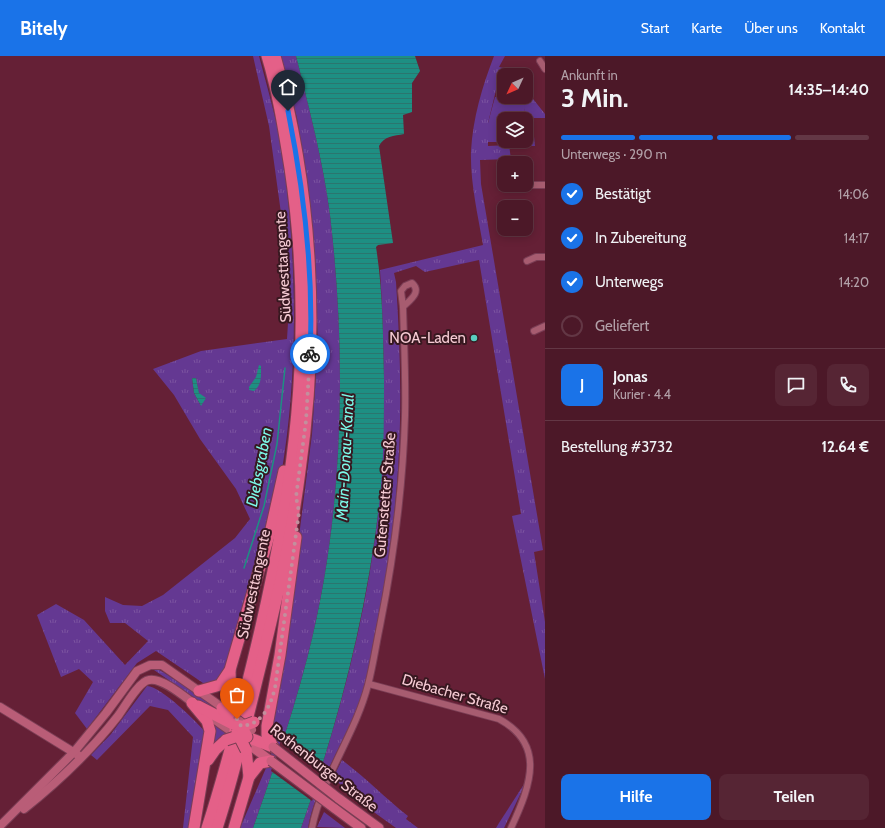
<!DOCTYPE html>
<html lang="de">
<head>
<meta charset="utf-8">
<style>
	:root { --surface:#4c1828; --page:#562534; --text:#f1f3f6; --muted:#b2a0a8; --line:#633745; --accent:#1a73e8 }
	body { margin:0; font-family:Cabin,sans-serif; background:var(--page); color:var(--text); height:100vh; display:flex; flex-direction:column; font-size:15px; white-space:nowrap }
	* { box-sizing:border-box; margin:0 }
	p { font-size:13px; color:var(--muted) }
	.icon { flex:none; width:22px; height:22px; fill:none; stroke:currentColor; stroke-width:2; stroke-linecap:round; stroke-linejoin:round }
	.map { position:relative; flex:1; overflow:hidden }
	.sheet { display:flex; flex-direction:column; background:var(--surface); width:340px }
	.sheet>* { flex:none }
	.needle { width:26px; rotate:226deg }
	.tools { position:absolute; left:497px; top:12px; display:grid; gap:8px }
	.tools a { display:grid; place-items:center; width:36px; height:36px; border-radius:8px; background:var(--surface); box-shadow:0 2px 10px #0003,0 0 0 1px var(--line); font-size:20px }
	.pin { position:absolute; display:grid; place-items:center; width:34px; height:34px; color:#fff; margin:-41px -17px; border-radius:50% 50% 50% 0; rotate:-45deg; box-shadow:0 0 4px #0007 }
	.pin .icon { rotate:45deg }
	.courier { position:absolute; display:grid; place-items:center; width:40px; height:40px; margin:-20px; border:3px solid #1a73e8; border-radius:50%; background:#fff; color:#222; box-shadow:0 1px 5px #0007 }
	.head em { font-style:normal; font-weight:700 }
	.head div { display:flex; flex-direction:column-reverse }
	.head { display:flex; align-items:center; justify-content:space-between; height:68px; padding:0 16px }
	h1 { font-size:26px; font-weight:700; line-height:30px }
	.bar { display:grid; grid-template-columns:repeat(4,1fr); gap:6px 4px; align-content:center; height:48px; padding:0 16px }
	.bar i { height:5px; border-radius:3px; background:var(--line) }
	.bar .selected { background:var(--accent) }
	.bar p { grid-column:span 4 }
	.line { display:flex; align-items:center; gap:10px; padding:0 16px; border-top:1px solid var(--line) }
	.line div { flex:1 }
	.round { display:grid; place-items:center; flex:none; width:42px; height:42px; border-radius:8px; background:var(--page) }
	ol { padding:0 16px; list-style:none }
	li { display:flex; align-items:center; gap:12px; height:44px }
	li p { margin-inline-start:auto }
	li .icon { padding:4px; border-radius:50%; background:var(--accent); color:#fff; stroke-width:4 }
	li:last-child { color:var(--muted) }
	li i { width:22px; height:22px; border:2px solid var(--line); border-radius:50% }
	.button { display:flex; gap:8px; margin-top:auto; padding:8px 16px }
	.button a { flex:1; height:46px; border-radius:8px; background:var(--accent); color:#fff; font-size:16px; font-weight:700; line-height:46px; text-align:center }
	.button a+a { background:var(--page); color:var(--text) }
	header { display:flex; align-items:center; gap:24px; box-sizing:border-box; height:56px; padding:0 20px; background:var(--accent); color:#fff }
	header strong { font-size:19px }
	nav { display:flex; gap:22px; margin-inline-start:auto; font-size:14px }
	main { display:flex; flex:1; min-height:0 }
	.map>svg:first-child { display:block }
</style>
</head>
<body>
<header>
<strong>Bitely</strong>
<nav><a>Start</a><a>Karte</a><a>Über uns</a><a>Kontakt</a></nav>
</header>
<main>
<div class="map">
<svg width="545" height="772" viewBox="0 0 545 772">
	<defs>
		<pattern id="grass-tufts" width="24" height="20" patternUnits="userSpaceOnUse"><rect width="24" height="20" fill="#643892"/><path d="M3 7l-1-3M5 7V3M7 7l1-3M15 17l-1-3M17 17v-4M19 17l1-3" fill="none" stroke="#7b53a0"/></pattern>
		<pattern id="water-rules" width="6" height="5" patternUnits="userSpaceOnUse"><rect width="6" height="5" fill="#1e8f83"/><path d="M0 2.5h6" fill="none" stroke="#2b766f"/></pattern>
	</defs>
	<rect width="100%" height="100%" fill="#652036"/>
	<g fill="url(#grass-tufts)" fill-rule="evenodd">
		<path d="M253,0H259C268,34 278,69 284,103C286,120 287,137 289,154C297,243 296,332 281,420L227,611C221,619 215,630 203,627L156,595L137,607L87,673L75,657L93,626L79,613L61,621L37,559L56,548L84,564L125,609L148,585L125,567H110L105,555V541L123,549L142,550L163,539L235,482L250,463L236,433L200,383L174,339L153,313L201,295L287,283L288,267L284,179L269,70ZM192,322H196L201,350L194,337Z"/>
		<path d="M281,0H296C309,52 323,105 330,159C347,302 344,458 308,599C293,658 273,715 253,772H240L266,712L278,678L271,668L287,575L312,378L318,289L314,193L307,124L297,62Z"/>
		<path d="M494,0H505L499,11L509,13L514,19H504V27L500,26L497,30L488,67V90L509,89L511,103L480,104L481,128L543,494L534,496L545,566V623L512,460L521,458L479,204L425,216L416,210L394,217L396,226C399,272 401,318 400,365C399,434 390,505 376,572C372,592 369,612 364,632C350,680 317,722 308,772H301C338,668 367,560 379,450C381,433 381,415 382,398C385,337 384,275 380,214L483,189C478,159 470,126 471,95C473,62 482,31 494,0Z"/>
		<path d="M526,34L545,58V62H532L535,90H526V63L522,41H526Z"/>
		<path d="M153,612L158,613C170,621 217,649 221,660L154,614Z"/>
		<path d="M147,630C162,631 197,666 207,678L191,772H183L193,681L168,654L150,650L97,704L91,699L111,678Z"/>
		<path d="M211,665L230,678L212,692Z"/>
		<path d="M342,704C365,721 385,742 408,760L406,763L418,772H396L364,749L333,722Z"/>
		<path d="M528,722L504,772H496L499,767Z"/>
		<path d="M324,756L345,772L317,771Z"/>
	</g>
	<path fill="#643892" d="M495,41L524,43L525,63H504V85H526V90L522,91L512,86H488V67Z"/>
	<g fill="url(#water-rules)">
		<path d="M296,0H415L420,15L412,27V56L403,59L404,78C394,80 384,80 379,90L393,187L378,189L376,191C383,235 383,279 384,323C384,365 384,409 379,450C366,561 338,668 301,772H253C273,715 293,658 308,599C344,458 347,302 330,159C323,105 309,52 296,0Z"/>
		<path d="M259,309L261,310C261,319 262,329 254,335L249,334V331L256,321Z"/>
		<path d="M192,322H196L199,337L206,342L201,350L194,337Z"/>
	</g>
	<path fill="#652036" d="M281,684L322,717L312,745L271,715Z"/>
	<g fill="none" stroke-linecap="round" stroke-linejoin="round">
		<path stroke="#1e8f83" stroke-width="1.5" d="M244,512L264,450L277,388L285,312"/>
		<defs>
			<g id="street">
				<path d="M540,5L545,13"/>
				<path d="M512,132L524,129H545"/>
				<path d="M527,205L536,201H545"/>
				<path d="M534,275L545,270"/>
				<path d="M369,628L499,663C545,688 532,727 511,772"/>
				<path d="M312,772C322,721 355,679 368,629C373,610 376,589 380,570C394,500 403,430 405,360C406,323 404,287 403,251L401,235L405,230L412,227C422,236 410,244 403,251"/>
			</g>
			<g id="secondary">
				<path d="M0,651L78,699"/>
				<path d="M212,662L229,674"/>
				<path d="M24,753C59,725 90,696 118,660C124,652 139,625 149,624C162,621 186,642 197,650"/>
				<path d="M0,770L74,696L106,657L137,615L150,609H162L226,654"/>
			</g>
			<g id="primary">
				<path d="M248,688L271,705"/>
				<path d="M338,742L379,772"/>
				<path d="M334,752L361,772"/>
			</g>
			<g id="highway">
				<path d="M230,615L231,643L237,663"/>
				<path d="M199,635L220,629L230,614L271,473L284,415"/>
				<path d="M192,647L207,665L210,675L194,772"/>
				<path d="M198,650L233,668"/>
				<path d="M222,652L233,668"/>
				<path d="M247,681L273,691"/>
				<path d="M273,691L267,679V670L280,599L296,481"/>
				<path d="M246,694L249,721"/>
				<path d="M208,704L215,694L226,684"/>
				<path d="M207,772C225,717 239,661 253,604C294,437 316,284 290,112C284,75 278,36 267,0"/>
				<path d="M217,772C235,717 248,660 262,604C277,542 292,479 300,415C320,278 313,133 275,0"/>
				<path d="M234,772L249,721L260,707L271,705"/>
			</g>
		</defs>
		<use href="#street" stroke="#7b3e55" stroke-width="8"/>
		<use href="#secondary" stroke="#7b3e55" stroke-width="10"/>
		<use href="#primary" stroke="#7b3e55" stroke-width="11"/>
		<use href="#highway" stroke="#7b3e55" stroke-width="13"/>
		<use href="#street" stroke="#a75c70" stroke-width="6"/>
		<use href="#secondary" stroke="#b95d77" stroke-width="8"/>
		<use href="#primary" stroke="#cc5e7e" stroke-width="9"/>
		<use href="#highway" stroke="#e46088" stroke-width="11"/>
		<defs>
			<path id="secondary-bridge" d="M237,663L252,674"/>
			<g id="primary-bridge">
				<path d="M273,691L338,742"/>
				<path d="M271,705L334,752"/>
			</g>
			<g id="highway-bridge">
				<path d="M246,669L254,666"/>
				<path d="M237,676L246,694"/>
				<path d="M226,684L235,681H247L241,670L233,668"/>
			</g>
		</defs>
		<use href="#secondary-bridge" stroke="#7b3e55" stroke-width="10" stroke-linecap="butt"/>
		<use href="#primary-bridge" stroke="#7b3e55" stroke-width="11" stroke-linecap="butt"/>
		<use href="#highway-bridge" stroke="#7b3e55" stroke-width="13" stroke-linecap="butt"/>
		<use href="#secondary-bridge" stroke="#b95d77" stroke-width="8"/>
		<use href="#primary-bridge" stroke="#cc5e7e" stroke-width="9"/>
		<use href="#highway-bridge" stroke="#e46088" stroke-width="11"/>
	</g>
	<g fill="none" stroke-linecap="round" stroke-linejoin="round">
		<path stroke="#c38f9d" stroke-width="4" stroke-dasharray="0 7.2" d="M237,663L241,670C262,669 270,651 275,632L299,456L296,441L306,365L310,298"/>
		<path stroke="#1a73e8" stroke-width="5" d="M288,55C304,135 314,217 310,298"/>
	</g>
	<circle fill="#59cebf" stroke="#371820" stroke-width="1.5" cx="474" cy="282" r="4"/>
	<g text-anchor="middle" dominant-baseline="central" stroke-width="4" stroke-linejoin="round" paint-order="stroke">
		<g font-size="15" fill="#f6cbd4" stroke="#371820">
			<text transform="translate(283 211) rotate(-93)">Südwesttangente</text>
			<text transform="translate(385 439) rotate(-85)">Gutenstetter Straße</text>
			<text transform="translate(254 528) rotate(-78)">Südwesttangente</text>
			<text transform="translate(455 638) rotate(16)">Diebacher Straße</text>
			<text transform="translate(324 712) rotate(38)">Rothenburger Straße</text>
		</g>
		<g font-size="15" fill="#f6cbd4" stroke="#371820" text-anchor="end">
			<text x="466" y="282">NOA-Laden</text>
		</g>
		<g font-size="16" font-style="italic" fill="#7cfae9" stroke="#371820">
			<text transform="translate(345 401) rotate(-87)">Main-Donau-Kanal</text>
			<text transform="translate(259 411) rotate(-79)">Diebsgraben</text>
		</g>
	</g>
</svg>
<div class="tools">
<a><svg class="needle" viewBox="-14 -14 28 28"><path d="M0-13l5 13h-10z" fill="#e53935"/><path d="M0 13l5-13h-10z" fill="#b2a0a8"/></svg></a>
<a><svg class="icon" aria-label="layers" viewBox="0 0 24 24"><path d="M12 4l9 5-9 5-9-5zM3 14l9 5 9-5"/></svg></a>
<a>+</a>
<a>−</a>
</div>
<div class="pin" style="left:237px;top:663px;background:#ea580c"><svg class="icon" aria-label="bag" viewBox="0 0 24 24"><path d="M5 8h14l-1 12H6zM9 8a3 3 0 0 1 6 0"/></svg></div>
<div class="pin" style="left:288px;top:55px;background:#1f2937"><svg class="icon" aria-label="home" viewBox="0 0 24 24"><path d="M3 11l9-7 9 7M6 9v11h12V9"/></svg></div>
<div class="courier" style="left:310px;top:298px"><svg class="icon" aria-label="bike" viewBox="0 0 24 24"><circle cx="6" cy="16" r="4"/><circle cx="18" cy="16" r="4"/><path d="M6 16l4-8h5l3 8M10 8l3 8H6M13 5h3"/></svg></div>
</div>
<section class="sheet">
<div class="head"><div><h1>3 Min.</h1><p>Ankunft in</p></div><em>14:35–14:40</em></div>
<div class="bar"><i class="selected"></i><i class="selected"></i><i class="selected"></i><i></i><p>Unterwegs · 290 m</p></div>
<ol>
<li><svg class="icon" aria-label="check" viewBox="0 0 24 24"><path d="M5 12l5 5 9-10"/></svg>Bestätigt<p>14:06</p></li>
<li><svg class="icon" aria-label="check" viewBox="0 0 24 24"><path d="M5 12l5 5 9-10"/></svg>In Zubereitung<p>14:17</p></li>
<li><svg class="icon" aria-label="check" viewBox="0 0 24 24"><path d="M5 12l5 5 9-10"/></svg>Unterwegs<p>14:20</p></li>
<li><i></i>Geliefert</li>
</ol>
<div class="line" style="height:72px"><b class="round" style="background:var(--accent);color:#fff">J</b><div><b>Jonas</b><p>Kurier · 4.4</p></div><a class="round"><svg class="icon" aria-label="chat" viewBox="0 0 24 24"><path d="M4 5h16v11H9l-5 4z"/></svg></a><a class="round"><svg class="icon" aria-label="phone" viewBox="0 0 24 24"><path d="M5 4h4l2 5-3 2q2 4 5 5l2-3 5 2v4C11 20 4 13 5 4z"/></svg></a></div>
<div class="line" style="height:52px"><div>Bestellung #3732</div><b>12.64 €</b></div>
<div class="button"><a>Hilfe</a><a>Teilen</a></div>
</section>
</main>
</body>
</html>
